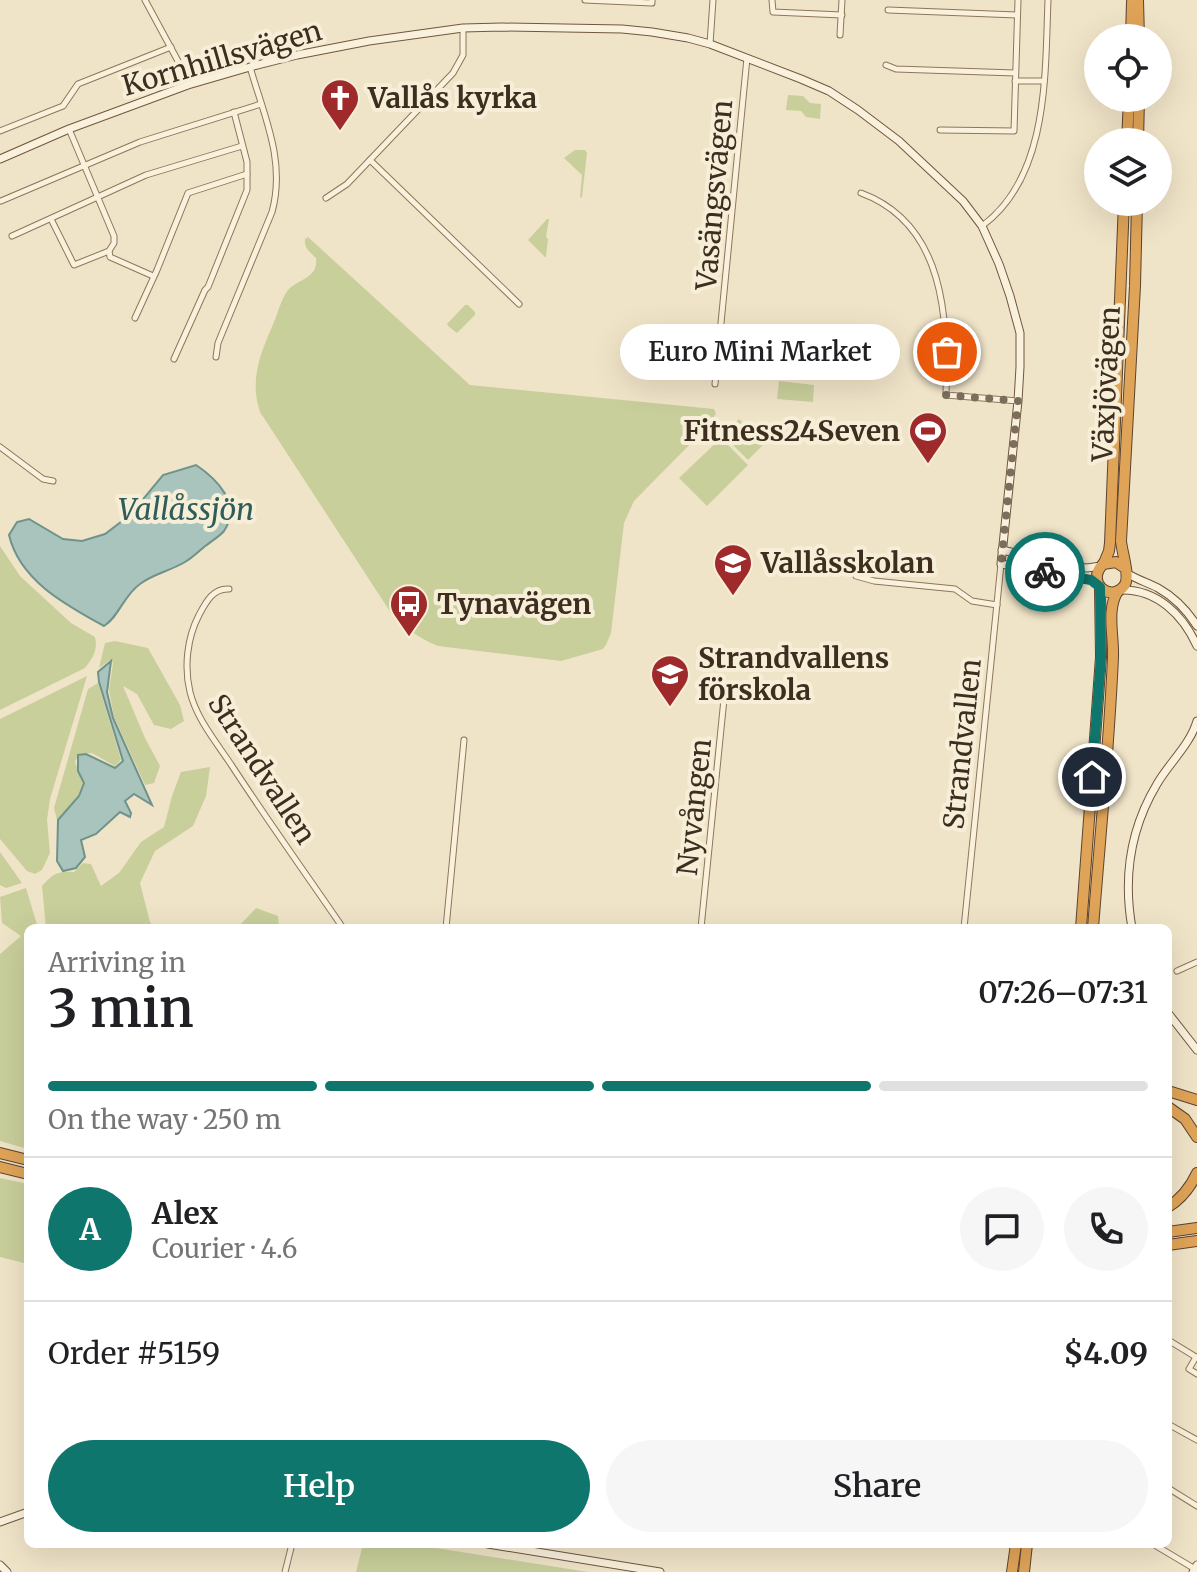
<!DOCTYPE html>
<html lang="en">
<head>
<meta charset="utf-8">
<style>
	:root { --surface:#fff; --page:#f6f6f6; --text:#202124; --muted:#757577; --line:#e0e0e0; --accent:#0f766e }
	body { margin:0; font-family:Merriweather,serif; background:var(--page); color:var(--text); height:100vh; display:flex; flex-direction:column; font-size:30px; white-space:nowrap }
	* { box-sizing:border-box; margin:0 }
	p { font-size:26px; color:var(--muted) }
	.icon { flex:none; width:44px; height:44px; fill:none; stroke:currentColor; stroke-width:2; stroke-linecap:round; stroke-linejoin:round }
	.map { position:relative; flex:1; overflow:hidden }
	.drawer { position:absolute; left:24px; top:924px; width:1148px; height:624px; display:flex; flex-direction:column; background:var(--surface); border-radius:12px; box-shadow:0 8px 32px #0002 }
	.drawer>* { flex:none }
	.fabs { position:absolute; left:1084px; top:24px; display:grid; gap:16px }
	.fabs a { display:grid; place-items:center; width:88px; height:88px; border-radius:50%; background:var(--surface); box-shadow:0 8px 32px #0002; font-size:40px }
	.pin { position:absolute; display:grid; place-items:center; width:68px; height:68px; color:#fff; margin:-34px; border:4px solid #fff; border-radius:50%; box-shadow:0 2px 8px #0007 }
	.courier { position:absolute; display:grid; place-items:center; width:80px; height:80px; margin:-40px; border:6px solid #0f766e; border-radius:50%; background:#fff; color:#222; box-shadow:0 2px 10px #0007 }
	.bubble { position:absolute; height:56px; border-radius:28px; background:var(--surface); box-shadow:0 8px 32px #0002; font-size:26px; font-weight:600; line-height:56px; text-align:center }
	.summary em { font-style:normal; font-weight:600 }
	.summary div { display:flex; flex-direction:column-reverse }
	.summary { display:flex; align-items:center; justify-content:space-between; height:136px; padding:0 24px }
	h1 { font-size:52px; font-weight:600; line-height:60px }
	.bar { display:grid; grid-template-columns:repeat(4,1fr); gap:12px 8px; align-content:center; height:96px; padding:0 24px }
	.bar i { height:10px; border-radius:6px; background:var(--line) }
	.bar .current { background:var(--accent) }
	.bar p { grid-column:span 4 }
	.line { display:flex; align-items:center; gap:20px; padding:0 24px; border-top:2px solid var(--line) }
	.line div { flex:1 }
	.round { display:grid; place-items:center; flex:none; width:84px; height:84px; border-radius:42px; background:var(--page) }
	.cta { display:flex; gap:16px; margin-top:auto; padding:16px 24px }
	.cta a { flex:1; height:92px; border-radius:48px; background:var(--accent); color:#fff; font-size:32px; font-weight:600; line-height:92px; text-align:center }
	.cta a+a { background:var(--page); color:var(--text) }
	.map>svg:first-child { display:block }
</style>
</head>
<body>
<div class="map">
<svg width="1197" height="1572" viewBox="0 0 1197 1572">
	<rect width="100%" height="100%" fill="#f0e4c8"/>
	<g fill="#c9cf9b">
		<path d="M788,95L803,96L810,103L821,104L820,119L806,117L801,111L786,110Z"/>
		<path d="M575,150H585L587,153L582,197L580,198L582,175L564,158Z"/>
		<path d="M547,219H549L546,237L548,239L546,257H545L528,240Z"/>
		<path d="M308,237L470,385L714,409L716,414L705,429L634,501L624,523L611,633L606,645L603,649L561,661L438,646C418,638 405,628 391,613L260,412C249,379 261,352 274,322C278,312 281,301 286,293C294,279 319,280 316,258C310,252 304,249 305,239Z"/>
		<path d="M465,305H468L475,312V315L457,333L448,326L447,324Z"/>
		<path d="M779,381L814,385L813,402L777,399Z"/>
		<path d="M739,419L764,444L748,460L723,435Z"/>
		<path d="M721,438L748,465L707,506L679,478Z"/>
		<path d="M0,546L20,576L71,623L95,637C98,650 93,658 85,668L0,710Z"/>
		<path d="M115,641L148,648L180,705L184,721L171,729L154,725L137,694L123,686L145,738L160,766L154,783L145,785L114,717L109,690L113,663L110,660L99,668L105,643Z"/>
		<path d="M87,676L50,799L47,820L50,853L42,870L35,874L27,871L0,839V719Z"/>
		<path d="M98,683L121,760L115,766L92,753L79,754L75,762L83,783L78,796L57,820L54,808L88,689Z"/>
		<path d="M210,767L206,796L193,826L155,851L140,883L150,922L155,928H46L42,886C53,874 57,871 74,872L83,863L91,864L101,886L119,873L141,842L164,827L172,796L181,772Z"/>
		<path d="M0,852L22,883L6,888L0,885Z"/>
		<path d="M26,888L38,928H28V1149L0,1141V954L21,936L2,923L0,897Z"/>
		<path d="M256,908L278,916L279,928H237Z"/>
		<path d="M0,1178L28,1184V1264L0,1257Z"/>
		<path d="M363,1544H411L588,1572H356Z"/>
	</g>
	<g fill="#a9c4bc" stroke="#6f938a" stroke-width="2">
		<path d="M196,465C217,479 242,504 224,531C219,537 210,542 204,547C198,552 192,558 185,562C170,571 153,574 140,584C124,595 118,618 104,626C66,605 20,581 9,535L17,522L29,519L63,539L82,541L105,534L130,515L163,475Z"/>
		<path d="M111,661L107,692L113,718L152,805L134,794L125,801L131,813L130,817L120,812L96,834L81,840L85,857L76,868L63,871L57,861L58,820L79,796L84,783L78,771V755L86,754L115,768L123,761L99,682L98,672Z"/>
	</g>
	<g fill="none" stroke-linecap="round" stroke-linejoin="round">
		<defs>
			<g id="street">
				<path d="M145,0L185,74L188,85"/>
				<path d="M585,0L652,3V0"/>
				<path d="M772,0L773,12L842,15"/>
				<path d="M888,10L1017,15"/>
				<path d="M840,35L842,0"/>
				<path d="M710,44L713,0"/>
				<path d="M886,65L896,69L1015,73"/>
				<path d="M1015,81H1044"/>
				<path d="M69,129L114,236V243L109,251L110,257L153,276"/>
				<path d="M940,130L1014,131L1018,0"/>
				<path d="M0,131L63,106L78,84L171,47"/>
				<path d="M370,160L519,304"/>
				<path d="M861,193C945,224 948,318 946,395L1018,401"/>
				<path d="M326,198L347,184L453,73L463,55V28"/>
				<path d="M1,201L140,142L261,104"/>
				<path d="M51,219L74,265L109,251"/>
				<path d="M982,226C1049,177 1045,74 1048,0"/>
				<path d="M12,236L146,175L242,146"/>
				<path d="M135,318L157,270L188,193L247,174"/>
				<path d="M216,357L218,343L272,212C286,161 264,116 250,67"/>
				<path d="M174,359L205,290L208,287L247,190V162L234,112"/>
				<path d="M715,384L747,58"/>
				<path d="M0,447L43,479L53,481"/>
				<path d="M856,576L874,581L955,589L972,601L997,605"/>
				<path d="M229,589C213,588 206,602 199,615C187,638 184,667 190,692C197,720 217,743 232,766C268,821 306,874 343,928"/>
				<path d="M446,928L464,740"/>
				<path d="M701,928L725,689"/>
				<path d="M964,928L1001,564"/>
				<path d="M1177,971L1197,962"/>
				<path d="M1168,1340L1196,1357L1189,1369L1197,1374"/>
				<path d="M1168,1424L1197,1440"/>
				<path d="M1168,1488L1197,1506"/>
				<path d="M1120,1544H1123"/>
				<path d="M1153,1544L1195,1569"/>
				<path d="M285,1572L292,1544"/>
			</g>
			<g id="secondary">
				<path d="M0,159L69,129L188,85L250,67L297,55L369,41L463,28L502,27L622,29L652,32L688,38L710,44L801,79L829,91L858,110L899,141L963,201L982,226L999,264L1010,296L1020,333V367L1018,401L1001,564L1091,580L1098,584"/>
				<path d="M1002,550L1078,567L1087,568L1101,566"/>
				<path d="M1127,573C1137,580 1147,582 1158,588C1174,597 1187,610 1197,626"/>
				<path d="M1121,590C1157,589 1183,615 1197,646"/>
				<path d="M1132,928C1123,877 1130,829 1157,784C1169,763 1190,745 1197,721"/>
				<path d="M1168,1013L1197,1050"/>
				<path d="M0,1522L28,1512"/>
				<path d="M488,1544L660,1572"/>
				<path d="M0,1565L7,1572"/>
				<path d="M1193,1572L1197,1565"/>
			</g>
			<g id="highway">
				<path d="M1138,0L1139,38"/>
				<path d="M1131,38L1132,2"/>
				<path d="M1127,142L1129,98"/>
				<path d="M1138,142L1139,98"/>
				<path d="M1104,563L1109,551L1110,543L1124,202"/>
				<path d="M1125,568L1116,562L1103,564C1085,583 1111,603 1124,586C1131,578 1122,553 1121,541L1135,286L1137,202"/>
				<path d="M1081,928L1101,657L1100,587"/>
				<path d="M1093,928C1100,838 1109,748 1113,657C1114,636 1106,609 1118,591"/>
				<path d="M1168,1091L1197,1100"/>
				<path d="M1168,1107L1185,1119L1197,1137"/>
				<path d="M0,1153L28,1160"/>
				<path d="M0,1167L28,1174"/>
				<path d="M1168,1207C1181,1199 1190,1188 1197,1173"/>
				<path d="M1168,1232L1197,1228"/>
				<path d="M1168,1245L1197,1241"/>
				<path d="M1012,1572L1016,1544"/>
				<path d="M1024,1572L1027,1544"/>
			</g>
		</defs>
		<use href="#street" stroke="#8d765c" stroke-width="7"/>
		<use href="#secondary" stroke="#6f573f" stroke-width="9"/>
		<use href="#highway" stroke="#5b4430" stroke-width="12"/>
		<use href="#street" stroke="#faf1dc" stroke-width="5"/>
		<use href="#secondary" stroke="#faf1dc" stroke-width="7"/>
		<use href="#highway" stroke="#e0a458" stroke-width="10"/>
	</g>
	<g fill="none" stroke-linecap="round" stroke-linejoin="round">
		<path stroke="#7c6e5b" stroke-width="8" stroke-dasharray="0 14.4" d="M947,352L946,395L1018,401L1001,564L1045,572"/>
		<path stroke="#0f766e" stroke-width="10" d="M1045,572L1091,580L1100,587L1101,657L1092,777"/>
	</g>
	<defs>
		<symbol id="church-pin" viewBox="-11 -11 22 30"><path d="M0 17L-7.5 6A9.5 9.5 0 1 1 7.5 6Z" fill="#9e2a2b" stroke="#f7eed8"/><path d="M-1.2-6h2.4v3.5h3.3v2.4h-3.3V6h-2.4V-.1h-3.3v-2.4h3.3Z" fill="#fff"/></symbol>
		<symbol id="stadium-pin" viewBox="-11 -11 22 30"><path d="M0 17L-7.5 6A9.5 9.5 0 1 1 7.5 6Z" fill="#9e2a2b" stroke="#f7eed8"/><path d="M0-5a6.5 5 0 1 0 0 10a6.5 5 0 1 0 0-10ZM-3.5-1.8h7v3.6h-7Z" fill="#fff"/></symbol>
		<symbol id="school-pin" viewBox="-11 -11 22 30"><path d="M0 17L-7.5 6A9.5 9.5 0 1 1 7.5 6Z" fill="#9e2a2b" stroke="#f7eed8"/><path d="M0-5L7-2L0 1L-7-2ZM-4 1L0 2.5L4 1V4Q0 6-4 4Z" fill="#fff"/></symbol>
		<symbol id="bus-pin" viewBox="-11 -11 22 30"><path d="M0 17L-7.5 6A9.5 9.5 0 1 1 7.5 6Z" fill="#9e2a2b" stroke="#f7eed8"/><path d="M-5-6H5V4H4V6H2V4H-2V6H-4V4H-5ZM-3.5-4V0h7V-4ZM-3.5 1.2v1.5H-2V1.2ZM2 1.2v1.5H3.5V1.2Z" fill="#fff"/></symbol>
	</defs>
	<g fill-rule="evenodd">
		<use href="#church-pin" x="318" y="76" width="44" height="60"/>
		<use href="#stadium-pin" x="906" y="409" width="44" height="60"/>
		<use href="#school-pin" x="711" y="541" width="44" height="60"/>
		<use href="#bus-pin" x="387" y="582" width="44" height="60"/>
		<use href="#school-pin" x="648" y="652" width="44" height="60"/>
	</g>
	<g text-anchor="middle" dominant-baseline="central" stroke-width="8" stroke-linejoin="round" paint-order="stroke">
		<g font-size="28" fill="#3d2e20" stroke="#f7eed8">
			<text transform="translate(222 58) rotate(-16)">Kornhillsvägen</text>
			<text transform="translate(714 195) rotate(-85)">Vasängsvägen</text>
			<text transform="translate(1106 384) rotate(-87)">Växjövägen</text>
			<text transform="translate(962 744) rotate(-84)">Strandvallen</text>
			<text transform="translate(262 769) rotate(57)">Strandvallen</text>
			<text transform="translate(694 807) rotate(-84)">Nyvången</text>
		</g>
		<g font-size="28" font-weight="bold" fill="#3d2e20" stroke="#f7eed8" text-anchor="start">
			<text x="368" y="98">Vallås kyrka</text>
			<text x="900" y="431" text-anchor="end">Fitness24Seven</text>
			<text x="761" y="563">Vallåsskolan</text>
			<text x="437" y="604">Tynavägen</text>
			<text x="698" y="658">Strandvallens<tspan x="698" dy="32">förskola</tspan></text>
		</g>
		<g font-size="30" font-style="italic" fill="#2f5d5a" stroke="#f7eed8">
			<text x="186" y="509">Vallåssjön</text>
		</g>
	</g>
</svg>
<div class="fabs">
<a><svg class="icon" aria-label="locate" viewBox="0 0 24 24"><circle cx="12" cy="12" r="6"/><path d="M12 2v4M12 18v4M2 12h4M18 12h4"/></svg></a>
<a><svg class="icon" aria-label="layers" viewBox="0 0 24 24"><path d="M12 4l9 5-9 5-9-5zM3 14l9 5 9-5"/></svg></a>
</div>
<div class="pin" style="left:947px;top:352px;background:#ea580c"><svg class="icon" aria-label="bag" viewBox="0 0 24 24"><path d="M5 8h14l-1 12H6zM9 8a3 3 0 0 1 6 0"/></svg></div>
<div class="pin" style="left:1092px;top:777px;background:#1f2937"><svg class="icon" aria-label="home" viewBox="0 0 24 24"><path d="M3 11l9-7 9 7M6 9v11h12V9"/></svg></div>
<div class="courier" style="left:1045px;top:572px"><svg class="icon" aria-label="bike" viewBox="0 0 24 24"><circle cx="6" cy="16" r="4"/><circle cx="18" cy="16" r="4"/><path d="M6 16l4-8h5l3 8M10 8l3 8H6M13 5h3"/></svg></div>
<div class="bubble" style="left:620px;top:324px;width:280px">Euro Mini Market</div>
<section class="drawer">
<div class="summary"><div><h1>3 min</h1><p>Arriving in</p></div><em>07:26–07:31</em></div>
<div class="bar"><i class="current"></i><i class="current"></i><i class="current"></i><i></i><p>On the way · 250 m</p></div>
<div class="line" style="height:144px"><b class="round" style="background:var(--accent);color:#fff">A</b><div><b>Alex</b><p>Courier · 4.6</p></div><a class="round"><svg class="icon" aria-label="chat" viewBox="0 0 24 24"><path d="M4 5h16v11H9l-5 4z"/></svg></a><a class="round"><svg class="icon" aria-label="phone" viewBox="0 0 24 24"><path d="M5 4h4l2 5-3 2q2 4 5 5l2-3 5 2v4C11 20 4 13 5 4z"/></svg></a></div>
<div class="line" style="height:104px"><div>Order #5159</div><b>$4.09</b></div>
<div class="cta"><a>Help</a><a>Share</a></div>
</section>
</div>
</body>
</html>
